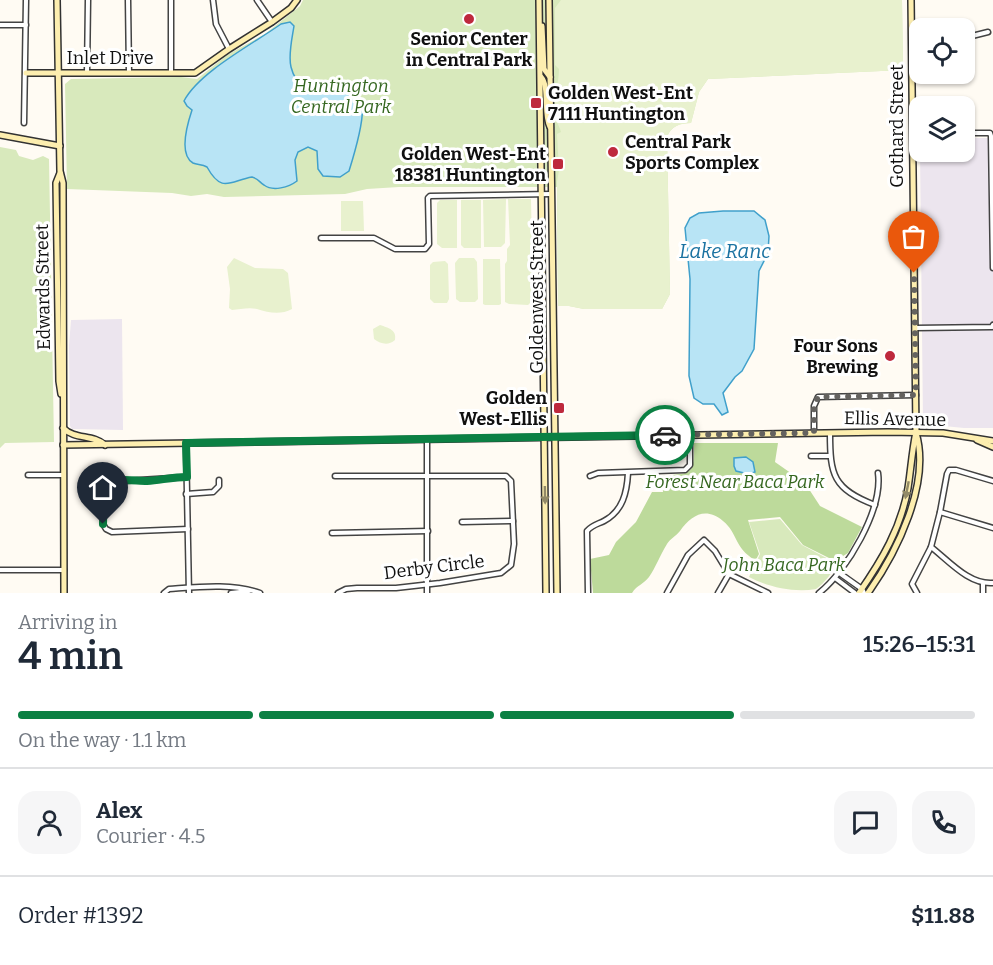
<!DOCTYPE html>
<html lang="en">
<head>
<meta charset="utf-8">
<style>
	:root { --surface:#fff; --page:#f6f6f7; --text:#1f2937; --muted:#747a83; --line:#e0e1e3; --accent:#0b8043 }
	body { margin:0; font-family:Bitter,serif; background:var(--page); color:var(--text); height:100vh; display:flex; flex-direction:column; font-size:22px; white-space:nowrap }
	* { box-sizing:border-box; margin:0 }
	p { font-size:20px; color:var(--muted) }
	.icon { flex:none; width:33px; height:33px; fill:none; stroke:currentColor; stroke-width:2; stroke-linecap:round; stroke-linejoin:round }
	.map { position:relative; height:593px; overflow:hidden }
	.sheet { display:flex; flex-direction:column; background:var(--surface); flex:1 }
	.sheet>* { flex:none }
	.tools { position:absolute; left:909px; top:18px; display:grid; gap:12px }
	.tools a { display:grid; place-items:center; width:66px; height:66px; border-radius:12px; background:var(--surface); box-shadow:0 2px 4px #0004; font-size:30px }
	.pin { position:absolute; display:grid; place-items:center; width:51px; height:51px; color:#fff; margin:-62px -26px; border-radius:50% 50% 50% 0; rotate:-45deg; box-shadow:0 0 6px #0007 }
	.pin .icon { rotate:45deg }
	.courier { position:absolute; display:grid; place-items:center; width:60px; height:60px; margin:-30px; border:4px solid #0b8043; border-radius:50%; background:#fff; color:#222; box-shadow:0 2px 8px #0007 }
	.overview em { font-style:normal; font-weight:600 }
	.overview div { display:flex; flex-direction:column-reverse }
	.overview { display:flex; align-items:center; justify-content:space-between; height:102px; padding:0 18px }
	h1 { font-size:39px; font-weight:600; line-height:45px }
	.bar { display:grid; grid-template-columns:repeat(4,1fr); gap:9px 6px; align-content:center; height:72px; padding:0 18px }
	.bar i { height:8px; border-radius:4px; background:var(--line) }
	.bar .current { background:var(--accent) }
	.bar p { grid-column:span 4 }
	.line { display:flex; align-items:center; gap:15px; padding:0 18px; border-top:2px solid var(--line) }
	.line div { flex:1 }
	.round { display:grid; place-items:center; flex:none; width:63px; height:63px; border-radius:18px; background:var(--page) }
	.map>svg:first-child { display:block }
</style>
</head>
<body>
<div class="map">
<svg width="993" height="593" viewBox="0 0 993 593">
	<rect width="100%" height="100%" fill="#fffbf3"/>
	<g fill="#ece5ee">
		<path d="M965,138H993V428H964L934,425L923,422L920,152H964Z"/>
		<path d="M122,319L123,430L72,429L70,426L69,346L71,320Z"/>
	</g>
	<g fill="#d8e9bc">
		<path d="M303,0H902L903,70L708,79L699,92L691,123C680,123 671,126 667,137L670,294L662,309H584L569,306H558L557,187H399L367,189L345,194L224,197L207,194L191,196L172,193L67,189L65,84L71,79L181,77L197,79L227,55L265,34L300,6Z"/>
		<path d="M0,147L16,150L19,156L33,160L43,156L49,159L54,442L5,443L0,448Z"/>
		<path d="M780,519L802,545L838,564C832,572 825,583 816,589C794,593 768,587 749,577L760,554L749,522Z"/>
	</g>
	<path fill="#bdda9b" d="M694,443H778L775,462L805,483L820,506L862,527L848,553L835,561L803,545L780,517L748,520L759,554L747,576L755,560C734,548 738,533 723,521C705,506 691,516 680,531C676,536 670,539 667,544C660,555 656,567 649,577C644,584 637,585 632,593H593L590,559L609,555L616,542L636,522L652,492H663L662,476C693,473 694,475 694,443Z"/>
	<g fill="#e8f1ce">
		<path d="M561,0H902L903,70L708,79L699,92L691,123C680,123 671,126 667,137L670,294L662,309H584L569,306H558L557,182L559,170L557,134L561,132C560,128 557,123 556,119C552,103 559,84 559,69L555,65V8Z"/>
		<path d="M506,199L505,243L501,247H484L483,200Z"/>
		<path d="M508,199H531L533,300L528,305L509,304L505,302V264L507,261V249L510,245Z"/>
		<path d="M440,200H457V248H442L437,244V203Z"/>
		<path d="M461,200H481V248H464L461,245Z"/>
		<path d="M341,201H363L364,231H341Z"/>
		<path d="M234,258L255,268L283,269L288,273L292,309C281,315 269,313 257,309C250,307 240,309 232,310L229,308L230,289L227,267Z"/>
		<path d="M459,258H474L477,262L478,299L475,302H460L456,299L455,263Z"/>
		<path d="M483,259H500L501,304L499,305H485L483,304Z"/>
		<path d="M445,261L448,264L449,299L447,303H434L430,299V265L433,262Z"/>
		<path d="M380,325C389,328 397,330 395,340C388,346 381,344 374,339L373,329Z"/>
	</g>
	<g fill="#b8e4f5" stroke="#40a0cb" stroke-width="1.5">
		<path d="M290,22L294,26C292,39 288,55 291,67C300,103 329,80 353,93C358,95 361,97 362,103C365,119 354,155 349,171L340,177L323,176L318,169L317,151L308,147L298,152L295,160L297,181C289,187 273,192 264,185C259,182 259,179 252,177C230,181 222,194 207,167C202,164 197,165 193,163C178,154 188,122 192,110L187,106L184,101C199,72 253,44 281,24Z"/>
		<path d="M723,211H754L765,220L769,236L768,253L759,271L754,349L742,371L735,377L723,393L728,412L722,415L714,404H703L694,398L689,376L690,279L685,228L690,218L699,213Z"/>
		<path d="M746,457L753,462L755,472L748,474L736,471L734,466V458Z"/>
	</g>
	<g fill="none" stroke-linecap="round" stroke-linejoin="round">
		<defs>
			<g id="street">
				<path d="M128,0L129,73"/>
				<path d="M171,0V73"/>
				<path d="M213,0L216,24L229,49"/>
				<path d="M257,0L272,22"/>
				<path d="M0,25H26"/>
				<path d="M964,38L988,32"/>
				<path d="M912,43H920"/>
				<path d="M87,73L88,0"/>
				<path d="M24,123L26,0"/>
				<path d="M964,133H990L991,136L993,268"/>
				<path d="M321,238H374L395,249H425L429,244L428,198L430,196L551,194"/>
				<path d="M915,328L992,327L993,325"/>
				<path d="M814,433V406L818,397L916,395"/>
				<path d="M830,433C830,475 833,489 875,505"/>
				<path d="M186,443L189,593"/>
				<path d="M811,456H830"/>
				<path d="M28,475H63"/>
				<path d="M335,476H506L511,481L514,544L511,565L501,573L440,583L396,588H357L346,589L338,593"/>
				<path d="M590,476L598,473L685,470L690,465V435"/>
				<path d="M187,477L108,482L104,485L103,524L106,529L112,532L188,529"/>
				<path d="M186,494L213,492L219,486V480"/>
				<path d="M940,512L993,528"/>
				<path d="M462,522L513,521"/>
				<path d="M332,533L428,531"/>
				<path d="M931,547C949,561 969,585 993,583"/>
				<path d="M0,570H64"/>
				<path d="M838,572L862,589L864,593"/>
				<path d="M835,578L855,593"/>
				<path d="M164,593L169,589C198,587 232,583 260,593"/>
				<path d="M231,593L249,591"/>
				<path d="M427,593V439"/>
				<path d="M588,593L587,531C592,525 598,524 604,521C623,511 627,492 628,473"/>
				<path d="M667,593L688,555L704,540L715,551L729,574L768,593"/>
				<path d="M718,593L729,574"/>
				<path d="M819,593C847,571 883,509 878,473"/>
				<path d="M917,593L912,584L931,547L940,512L947,474L949,470H956L993,481"/>
				<path d="M983,593V584"/>
			</g>
			<g id="secondary">
				<path d="M57,0L60,171L63,183L64,593"/>
				<path d="M539,0L546,593"/>
				<path d="M549,0L557,593"/>
				<path d="M542,26L544,69L550,77"/>
				<path d="M26,73H195L229,49L272,22L291,8L297,0"/>
				<path d="M541,77C550,87 543,113 550,127"/>
				<path d="M0,135L60,146"/>
				<path d="M60,173L56,183L59,381L61,394"/>
				<path d="M63,428C75,440 93,434 105,445"/>
				<path d="M977,440L993,447"/>
				<path d="M63,445L888,432L943,433L993,441"/>
				<path d="M859,593C882,560 901,528 908,488C911,469 912,451 916,432L911,0"/>
				<path d="M868,593C897,552 931,483 916,433"/>
			</g>
		</defs>
		<use href="#street" stroke="#434343" stroke-width="7"/>
		<use href="#secondary" stroke="#323232" stroke-width="8"/>
		<use href="#street" stroke="#fff" stroke-width="4"/>
		<use href="#secondary" stroke="#fdeeaf" stroke-width="5"/>
	</g>
	<defs><path id="oneway-solid" d="M-6-.8H1V-3.2L6.5 0L1 3.2V.8H-6Z" transform="scale(1.5)"/></defs>
	<g fill="#928a67">
		<use href="#oneway-solid" transform="translate(907 490) rotate(101)"/>
		<use href="#oneway-solid" transform="translate(545 495) rotate(89)"/>
	</g>
	<g fill="none" stroke-linecap="round" stroke-linejoin="round">
		<path stroke="#64625f" stroke-width="6" stroke-dasharray="0 10.8" d="M665,435L814,433V406L818,397L916,395L914,273"/>
		<path stroke="#0b8043" stroke-width="8" d="M103,524L104,485C115,477 134,481 147,481C161,480 173,477 187,477L186,443L665,435"/>
	</g>
	<g fill="#be293d" stroke="#fff" stroke-width="2">
		<circle cx="469" cy="19" r="6"/>
		<rect x="530" y="97" width="12" height="12" rx="3"/>
		<circle cx="613" cy="152" r="6"/>
		<rect x="552" y="158" width="12" height="12" rx="3"/>
		<circle cx="890" cy="356" r="6"/>
		<rect x="553" y="402" width="12" height="12" rx="3"/>
	</g>
	<g text-anchor="middle" dominant-baseline="central" stroke-width="6" stroke-linejoin="round" paint-order="stroke">
		<g font-size="18" font-weight="bold" fill="#101010" stroke="#fff" text-anchor="end">
			<text x="469" y="39" text-anchor="middle">Senior Center<tspan x="469" dy="21">in Central Park</tspan></text>
			<text x="548" y="93" text-anchor="start">Golden West-Ent<tspan x="548" dy="21">7111 Huntington</tspan></text>
			<text x="625" y="142" text-anchor="start">Central Park<tspan x="625" dy="21">Sports Complex</tspan></text>
			<text x="546" y="154">Golden West-Ent<tspan x="546" dy="21">18381 Huntington</tspan></text>
			<text x="878" y="346">Four Sons<tspan x="878" dy="21">Brewing</tspan></text>
			<text x="547" y="398">Golden<tspan x="547" dy="21">West-Ellis</tspan></text>
		</g>
		<g font-size="18" fill="#101010" stroke="#fff">
			<text x="110" y="58">Inlet Drive</text>
			<text transform="translate(897 126) rotate(-90)">Gothard Street</text>
			<text transform="translate(43 287) rotate(-91)">Edwards Street</text>
			<text transform="translate(537 297) rotate(-90)">Goldenwest Street</text>
			<text transform="translate(895 419) rotate(1)">Ellis Avenue</text>
			<text transform="translate(434 567) rotate(-7)">Derby Circle</text>
		</g>
		<g font-size="18" font-style="italic" fill="#356720" stroke="#fff">
			<text x="341" y="86">Huntington<tspan x="341" dy="21">Central Park</tspan></text>
			<text x="735" y="482">Forest Near Baca Park</text>
			<text x="784" y="565">John Baca Park</text>
		</g>
		<g font-size="20" font-style="italic" fill="#1a72a1" stroke="#fff">
			<text x="725" y="251">Lake Ranc</text>
		</g>
	</g>
</svg>
<div class="tools">
<a><svg class="icon" aria-label="locate" viewBox="0 0 24 24"><circle cx="12" cy="12" r="6"/><path d="M12 2v4M12 18v4M2 12h4M18 12h4"/></svg></a>
<a><svg class="icon" aria-label="layers" viewBox="0 0 24 24"><path d="M12 4l9 5-9 5-9-5zM3 14l9 5 9-5"/></svg></a>
</div>
<div class="pin" style="left:914px;top:273px;background:#ea580c"><svg class="icon" aria-label="bag" viewBox="0 0 24 24"><path d="M5 8h14l-1 12H6zM9 8a3 3 0 0 1 6 0"/></svg></div>
<div class="pin" style="left:103px;top:524px;background:#1f2937"><svg class="icon" aria-label="home" viewBox="0 0 24 24"><path d="M3 11l9-7 9 7M6 9v11h12V9"/></svg></div>
<div class="courier" style="left:665px;top:435px"><svg class="icon" aria-label="car" viewBox="0 0 24 24"><path d="M5 17H2v-5l4-1 3-4h7l3 4 3 1v5h-3M9 17h6M6 11h13"/><circle cx="7" cy="17" r="2"/><circle cx="17" cy="17" r="2"/></svg></div>
</div>
<section class="sheet">
<div class="overview"><div><h1>4 min</h1><p>Arriving in</p></div><em>15:26–15:31</em></div>
<div class="bar"><i class="current"></i><i class="current"></i><i class="current"></i><i></i><p>On the way · 1.1 km</p></div>
<div class="line" style="height:108px"><a class="round"><svg class="icon" aria-label="person" viewBox="0 0 24 24"><circle cx="12" cy="8" r="4"/><path d="M4 21q1-7 8-7t8 7"/></svg></a><div><b>Alex</b><p>Courier · 4.5</p></div><a class="round"><svg class="icon" aria-label="chat" viewBox="0 0 24 24"><path d="M4 5h16v11H9l-5 4z"/></svg></a><a class="round"><svg class="icon" aria-label="phone" viewBox="0 0 24 24"><path d="M5 4h4l2 5-3 2q2 4 5 5l2-3 5 2v4C11 20 4 13 5 4z"/></svg></a></div>
<div class="line" style="height:78px"><div>Order #1392</div><b>$11.88</b></div>
</section>
</body>
</html>
